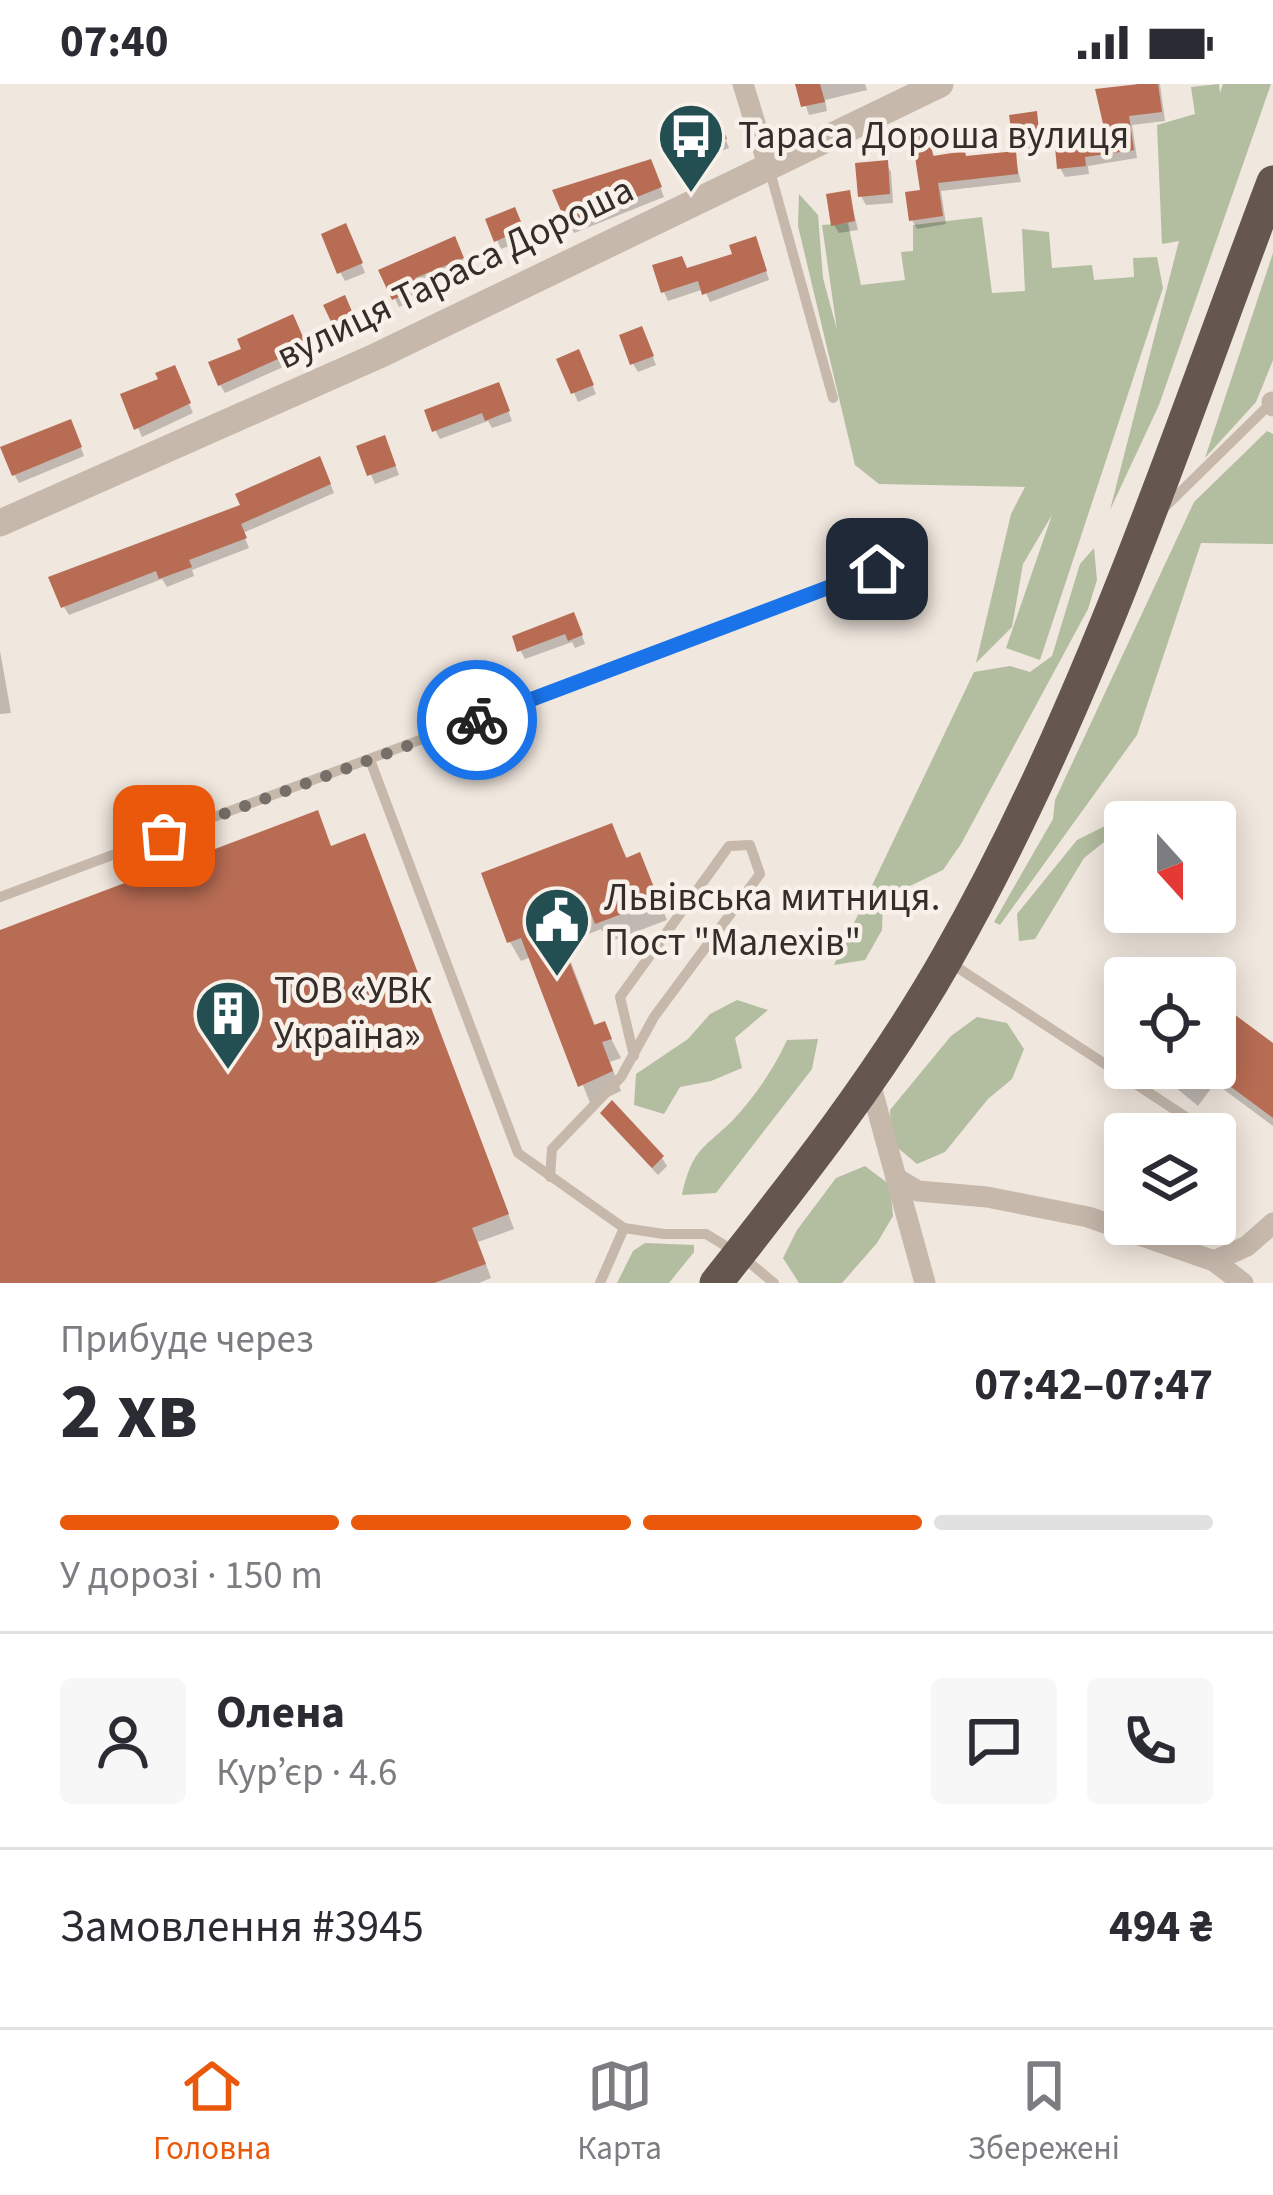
<!DOCTYPE html>
<html lang="uk">
<head>
<meta charset="utf-8">
<style>
	:root { --surface:#fff; --page:#f7f7f7; --text:#2b2b33; --muted:#7c7c81; --line:#e1e1e2; --accent:#ea580c }
	body { margin:0; font-family:"Source Sans 3",sans-serif; background:var(--page); color:var(--text); height:100vh; display:flex; flex-direction:column; font-size:45px; white-space:nowrap }
	* { box-sizing:border-box; margin:0 }
	p { font-size:39px; color:var(--muted) }
	.icon { flex:none; width:66px; height:66px; fill:none; stroke:currentColor; stroke-width:2; stroke-linecap:round; stroke-linejoin:round }
	.map { position:relative; height:1199px; overflow:hidden }
	.drawer { display:flex; flex-direction:column; background:var(--surface); flex:1 }
	.drawer>* { flex:none }
	.needle { width:78px; rotate:159deg }
	.fabs { position:absolute; left:1104px; top:717px; display:grid; gap:24px }
	.fabs a { display:grid; place-items:center; width:132px; height:132px; border-radius:12px; background:var(--surface); box-shadow:0 6px 30px #0003; font-size:60px }
	.pin { position:absolute; display:grid; place-items:center; width:102px; height:102px; color:#fff; margin:-51px; border-radius:24px; box-shadow:0 6px 18px #0006 }
	.courier { position:absolute; display:grid; place-items:center; width:120px; height:120px; margin:-60px; border:9px solid #1a73e8; border-radius:50%; background:#fff; color:#222; box-shadow:0 3px 15px #0007 }
	.overview em { font-style:normal; font-weight:700 }
	.overview div { display:flex; flex-direction:column-reverse }
	.overview { display:flex; align-items:center; justify-content:space-between; height:204px; padding:0 60px }
	h1 { font-size:78px; font-weight:700; line-height:90px }
	.bar { display:grid; grid-template-columns:repeat(4,1fr); gap:18px 12px; align-content:center; height:144px; padding:0 60px }
	.bar i { height:15px; border-radius:9px; background:var(--line) }
	.bar .current { background:var(--accent) }
	.bar p { grid-column:span 4 }
	.line { display:flex; align-items:center; gap:30px; padding:0 60px; border-top:3px solid var(--line) }
	.line div { flex:1 }
	.round { display:grid; place-items:center; flex:none; width:126px; height:126px; border-radius:12px; background:var(--page) }
	.status { display:flex; justify-content:space-between; align-items:center; height:84px; padding:0 60px; background:var(--surface); direction:ltr }
	.status svg { height:33px; fill:currentColor }
	.tabs { display:flex; justify-content:space-around; align-items:center; height:168px; border-top:3px solid var(--line); background:var(--surface); font-size:33px; color:var(--muted) }
	.tabs a { display:grid; justify-items:center; gap:6px }
	.tabs .current { color:var(--accent) }
	.map>svg:first-child { display:block }
</style>
</head>
<body>
<div class="status"><b>07:40</b><svg viewBox="0 0 49 12"><path d="M0 12V9h3v3zM5 12V6h3v6zM10 12V3h3v9zM15 12V0h3v12zM26 1h20v11H26zM47 4h2v5h-2z"/></svg></div>
<div class="map">
<svg width="1273" height="1199" viewBox="0 0 1273 1199">
	<rect width="100%" height="100%" fill="#f0e7de"/>
	<g fill="#b3bda0">
		<path d="M1219,0L1220,9L1223,0H1271L1159,321L1110,426L1179,157L1162,160L1157,41L1195,30L1191,3Z"/>
		<path d="M799,110L818,131L823,194L837,246L822,141L848,139L861,201L905,196L901,168L913,167V141L982,133L992,209L1025,207L1022,145L1049,148L1052,184L1092,181L1094,196L1134,193L1133,174L1157,173L1163,204L1040,576L1006,564L1052,431L1023,480L1012,543L976,579L1011,430L1025,403L879,400L855,381L798,142Z"/>
		<path d="M1273,169V276L1256,318L1205,374Z"/>
		<path d="M1267,347L1273,350V460L1201,459L1137,651L1000,841L994,838L1053,735L1055,716L1194,418Z"/>
		<path d="M1094,464L1097,496L1088,525L961,760L943,786L883,815L882,846L865,876L834,881L974,588L1010,582L1030,588L1052,572L1080,480Z"/>
		<path d="M1105,742L1109,754L1084,774L1035,855L1019,857L1017,830L1077,756Z"/>
		<path d="M737,916L768,926L735,954L742,984L711,997L680,1003L664,1030L634,1021L636,990L688,955L710,930Z"/>
		<path d="M977,933L1007,939L1024,965L1012,995L988,1015L945,1068L917,1080L892,1059L890,1026L951,952Z"/>
		<path d="M818,955L812,985L716,1109L682,1111C693,1063 703,1066 734,1035C755,1012 774,985 787,956Z"/>
		<path d="M865,1082L890,1101L893,1132L877,1159L842,1199H799L783,1174L797,1146L836,1094Z"/>
		<path d="M645,1159L694,1161V1168L669,1199H617L633,1167Z"/>
	</g>
	<g fill="#0003">
		<path d="M798,0H865L867,6L825,16L827,27L809,31Z"/>
		<path d="M1136,0H1160L1165,37L1132,41L1137,74L1088,82L1089,90L1065,93L1060,84L1110,59Z"/>
		<path d="M1035,30L1043,65L1021,67L1016,59Z"/>
		<path d="M721,43L729,64L677,83L672,74Z"/>
		<path d="M928,54L935,75L1014,70L1021,98L941,107L946,140L917,145L912,136L923,108Z"/>
		<path d="M886,79L891,88L893,119L866,121L861,112Z"/>
		<path d="M654,88L664,113L574,149L556,108Z"/>
		<path d="M849,109L858,146L839,149L834,141Z"/>
		<path d="M519,135L527,155L501,165L497,156Z"/>
		<path d="M350,152L365,189L345,197L340,188Z"/>
		<path d="M458,164L466,183L417,203L422,213L399,223L382,187Z"/>
		<path d="M759,164L769,196L710,218L704,205L668,217L664,208Z"/>
		<path d="M348,224L359,248L343,255L338,247Z"/>
		<path d="M297,243L310,271L225,309L220,301L245,267Z"/>
		<path d="M646,254L656,281L638,288L633,280Z"/>
		<path d="M560,276L583,278L596,310L578,318Z"/>
		<path d="M178,294L193,329L142,353L124,312Z"/>
		<path d="M502,310L512,337L492,344L488,337L440,355L435,346Z"/>
		<path d="M75,348L84,372L19,399L14,390Z"/>
		<path d="M389,363L399,391L375,400L360,364Z"/>
		<path d="M324,384L334,409L243,449L249,464L192,486L194,492L167,503L162,495L69,531L64,523L244,422Z"/>
		<path d="M578,541L585,560L575,564L572,558L525,575L520,566Z"/>
		<path d="M0,567L11,629L0,630Z"/>
		<path d="M316,730L332,765L371,767L514,1145L478,1158L491,1194L479,1199H0V849Z"/>
		<path d="M611,742L628,776L639,772L667,836L609,858L601,845L564,860L596,944L604,941L621,974L610,978L621,1007L591,1021L531,873L521,877L510,858Z"/>
		<path d="M1215,920L1273,963V1042L1215,999L1198,1022L1152,984H1215Z"/>
		<path d="M609,1038L662,1074L667,1082L658,1091Z"/>
	</g>
	<g fill="#b86c54">
		<path d="M795,0H820L825,18L801,23Z"/>
		<path d="M1139,0H1158L1162,28L1129,32L1134,66L1085,73L1086,82L1057,85L1055,63L1107,57L1095,5Z"/>
		<path d="M1037,27L1040,56L1013,60L1009,31Z"/>
		<path d="M718,31L727,55L670,75L662,54Z"/>
		<path d="M929,50L933,72L965,67L966,72L1016,67L1018,90L938,99L943,132L909,137L905,108L920,106L912,53Z"/>
		<path d="M651,75L662,103L567,141L552,106Z"/>
		<path d="M888,76L890,110L858,113L855,79Z"/>
		<path d="M850,106L855,137L831,142L826,110Z"/>
		<path d="M515,123L524,145L494,158L485,135Z"/>
		<path d="M346,139L363,179L337,190L321,150Z"/>
		<path d="M455,152L464,174L415,194L419,204L392,216L378,186Z"/>
		<path d="M756,152L767,187L702,211L698,197L661,209L652,181L682,172L687,184L732,170L729,161Z"/>
		<path d="M345,211L357,239L336,248L323,221Z"/>
		<path d="M293,230L307,262L218,302L208,278L241,265L237,255Z"/>
		<path d="M642,242L654,272L630,281L619,251Z"/>
		<path d="M579,265L594,301L571,310L556,275Z"/>
		<path d="M175,281L191,319L134,346L120,310L158,295L155,289Z"/>
		<path d="M499,298L510,327L485,337L482,329L432,348L424,326Z"/>
		<path d="M71,335L82,363L12,392L0,363Z"/>
		<path d="M385,351L396,382L367,392L356,362Z"/>
		<path d="M320,372L331,400L241,440L247,454L189,476L192,483L159,495L156,487L61,524L48,493L240,421L235,410Z"/>
		<path d="M574,528L583,551L568,557L565,550L517,568L512,552Z"/>
		<path d="M318,726L331,762L365,749L509,1130L472,1144L486,1180L434,1199H0V846Z"/>
		<path d="M612,739L626,774L640,768L659,816L595,840L590,827L555,840L594,941L605,937L612,955L602,958L613,987L578,1003L521,854L507,859L481,789Z"/>
		<path d="M1215,916L1273,959V1034L1215,991Z"/>
		<path d="M1158,984H1201L1186,1005Z"/>
		<path d="M612,1016L664,1072L652,1084L600,1029Z"/>
	</g>
	<g fill="none" stroke-linecap="round" stroke-linejoin="round">
		<g stroke="#c6b8ab" stroke-width="10">
			<path d="M769,84L833,314"/>
			<path d="M1165,423L1272,318"/>
			<path d="M370,676L518,1069L624,1144L664,1150H706L739,1170L774,1199"/>
			<path d="M0,813L877,485"/>
			<path d="M949,878L1209,1048"/>
			<path d="M550,1093L552,1065L621,993L654,933L760,790L750,761L729,762L620,913L634,972"/>
			<path d="M600,1199L624,1144"/>
		</g>
		<g stroke="#c6b8ab" stroke-width="21">
			<path d="M743,0L768,81"/>
			<path d="M1272,318L1273,322"/>
			<path d="M870,999L925,1199"/>
			<path d="M896,1094L918,1107L987,1113L1088,1133L1214,1177L1243,1199"/>
			<path d="M1214,1177L1247,1162L1273,1139"/>
		</g>
		<path stroke="#c6b8ab" stroke-width="27" d="M0,439L377,272L940,0"/>
		<path stroke="#65564f" stroke-width="33" d="M716,1199C799,1094 881,990 947,874C1086,630 1174,360 1273,98"/>
	</g>
	<g fill="none" stroke-linecap="round" stroke-linejoin="round">
		<path stroke="#766e69" stroke-width="12" stroke-dasharray="0 21.6" d="M164,752L477,636"/>
		<path stroke="#1a73e8" stroke-width="15" d="M477,636L877,485"/>
	</g>
	<defs>
		<symbol id="bus-pin" viewBox="-11 -11 22 30"><path d="M0 17L-7.5 6A9.5 9.5 0 1 1 7.5 6Z" fill="#244f52" stroke="#f8f1ea"/><path d="M-5-6H5V4H4V6H2V4H-2V6H-4V4H-5ZM-3.5-4V0h7V-4ZM-3.5 1.2v1.5H-2V1.2ZM2 1.2v1.5H3.5V1.2Z" fill="#fff"/></symbol>
		<symbol id="civic-pin" viewBox="-11 -11 22 30"><path d="M0 17L-7.5 6A9.5 9.5 0 1 1 7.5 6Z" fill="#244f52" stroke="#f8f1ea"/><path d="M-.6-6.5H3V-4.5H.6V-3L4-1V1h2V6H-6V1h2V-1L-.6-3ZM-1.2 2.5V6h2.4V2.5Z" fill="#fff"/></symbol>
		<symbol id="building-pin" viewBox="-11 -11 22 30"><path d="M0 17L-7.5 6A9.5 9.5 0 1 1 7.5 6Z" fill="#244f52" stroke="#f8f1ea"/><path d="M-4-6H4V6H1V3H-1V6H-4ZM-2.5-4.3h1.7v1.8h-1.7ZM.8-4.3h1.7v1.8H.8ZM-2.5-1h1.7V.8h-1.7ZM.8-1h1.7V.8H.8Z" fill="#fff"/></symbol>
	</defs>
	<g fill-rule="evenodd">
		<use href="#bus-pin" x="653" y="14" width="76" height="104"/>
		<use href="#civic-pin" x="519" y="798" width="76" height="104"/>
		<use href="#building-pin" x="190" y="891" width="76" height="104"/>
	</g>
	<g text-anchor="middle" dominant-baseline="central" stroke-width="9" stroke-linejoin="round" paint-order="stroke">
		<g font-size="39" fill="#352d2a" stroke="#f8f1ea" text-anchor="start">
			<text x="738" y="52">Тараса Дороша вулиця</text>
			<text x="604" y="814">Львівська митниця.<tspan x="604" dy="45">Пост "Малехів"</tspan></text>
			<text x="274" y="907">ТОВ «УВК<tspan x="274" dy="45">Україна»</tspan></text>
		</g>
		<g font-size="39" fill="#352d2a" stroke="#f8f1ea">
			<text transform="translate(455 189) rotate(-26)">вулиця Тараса Дороша</text>
		</g>
	</g>
</svg>
<div class="fabs">
<a><svg class="needle" viewBox="-14 -14 28 28"><path d="M0-13l5 13h-10z" fill="#e53935"/><path d="M0 13l5-13h-10z" fill="#7c7c81"/></svg></a>
<a><svg class="icon" aria-label="locate" viewBox="0 0 24 24"><circle cx="12" cy="12" r="6"/><path d="M12 2v4M12 18v4M2 12h4M18 12h4"/></svg></a>
<a><svg class="icon" aria-label="layers" viewBox="0 0 24 24"><path d="M12 4l9 5-9 5-9-5zM3 14l9 5 9-5"/></svg></a>
</div>
<div class="pin" style="left:164px;top:752px;background:#ea580c"><svg class="icon" aria-label="bag" viewBox="0 0 24 24"><path d="M5 8h14l-1 12H6zM9 8a3 3 0 0 1 6 0"/></svg></div>
<div class="pin" style="left:877px;top:485px;background:#1f2937"><svg class="icon" aria-label="home" viewBox="0 0 24 24"><path d="M3 11l9-7 9 7M6 9v11h12V9"/></svg></div>
<div class="courier" style="left:477px;top:636px"><svg class="icon" aria-label="bike" viewBox="0 0 24 24"><circle cx="6" cy="16" r="4"/><circle cx="18" cy="16" r="4"/><path d="M6 16l4-8h5l3 8M10 8l3 8H6M13 5h3"/></svg></div>
</div>
<section class="drawer">
<div class="overview"><div><h1>2 хв</h1><p>Прибуде через</p></div><em>07:42–07:47</em></div>
<div class="bar"><i class="current"></i><i class="current"></i><i class="current"></i><i></i><p>У дорозі · 150 m</p></div>
<div class="line" style="height:216px"><a class="round"><svg class="icon" aria-label="person" viewBox="0 0 24 24"><circle cx="12" cy="8" r="4"/><path d="M4 21q1-7 8-7t8 7"/></svg></a><div><b>Олена</b><p>Кур’єр · 4.6</p></div><a class="round"><svg class="icon" aria-label="chat" viewBox="0 0 24 24"><path d="M4 5h16v11H9l-5 4z"/></svg></a><a class="round"><svg class="icon" aria-label="phone" viewBox="0 0 24 24"><path d="M5 4h4l2 5-3 2q2 4 5 5l2-3 5 2v4C11 20 4 13 5 4z"/></svg></a></div>
<div class="line" style="height:156px"><div>Замовлення #3945</div><b>494 ₴</b></div>
</section>
<nav class="tabs">
<a class="current"><svg class="icon" aria-label="home" viewBox="0 0 24 24"><path d="M3 11l9-7 9 7M6 9v11h12V9"/></svg>Головна</a>
<a><svg class="icon" aria-label="map" viewBox="0 0 24 24"><path d="M3 6l6-2 6 2 6-2v14l-6 2-6-2-6 2zM9 4v14M15 6v14"/></svg>Карта</a>
<a><svg class="icon" aria-label="saved" viewBox="0 0 24 24"><path d="M7 4h10v16l-5-4-5 4z"/></svg>Збережені</a>
</nav>
</body>
</html>
